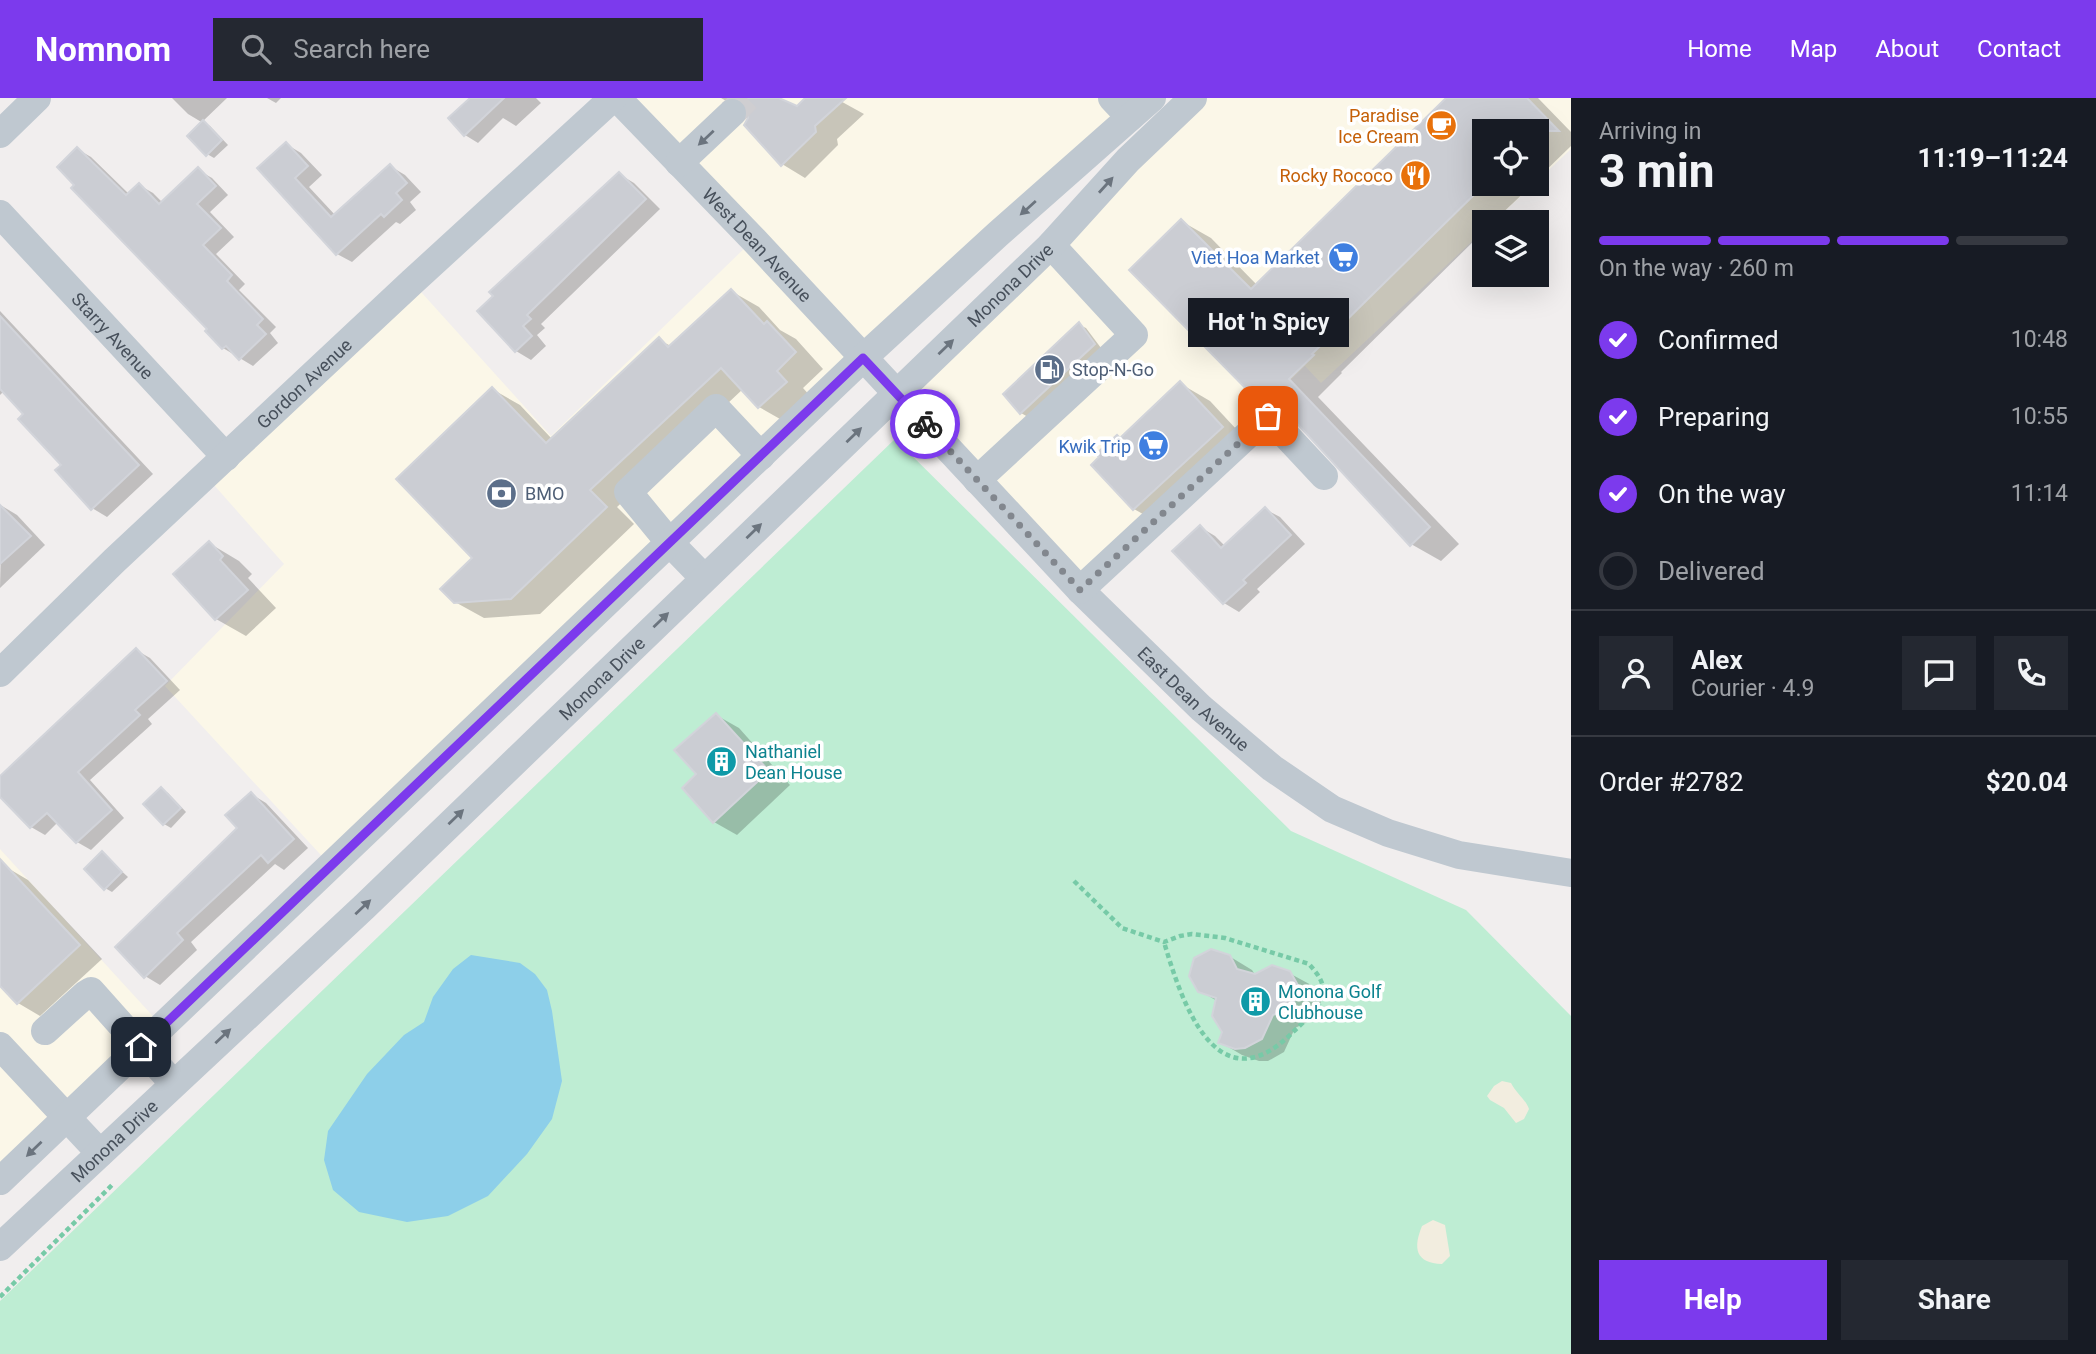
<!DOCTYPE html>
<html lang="en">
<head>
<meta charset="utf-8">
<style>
	:root { --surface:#171b24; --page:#242831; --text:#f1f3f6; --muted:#9ea1a6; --line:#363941; --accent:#7c3aed }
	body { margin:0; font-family:Roboto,sans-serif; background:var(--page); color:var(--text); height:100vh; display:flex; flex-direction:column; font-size:26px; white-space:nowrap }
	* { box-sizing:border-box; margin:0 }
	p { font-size:23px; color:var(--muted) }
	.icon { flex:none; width:38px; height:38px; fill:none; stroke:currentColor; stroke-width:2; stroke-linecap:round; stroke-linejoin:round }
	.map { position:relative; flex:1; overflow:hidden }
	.panel { display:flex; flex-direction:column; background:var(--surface); width:525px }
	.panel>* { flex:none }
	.buttons { position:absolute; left:1472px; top:21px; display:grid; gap:14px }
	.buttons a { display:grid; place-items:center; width:77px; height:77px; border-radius:0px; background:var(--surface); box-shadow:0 7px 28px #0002; font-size:35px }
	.pin { position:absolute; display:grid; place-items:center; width:60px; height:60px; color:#fff; margin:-30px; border-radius:14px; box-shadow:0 4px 10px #0006 }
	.courier { position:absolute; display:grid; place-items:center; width:70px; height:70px; margin:-35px; border:5px solid #7c3aed; border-radius:50%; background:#fff; color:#222; box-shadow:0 2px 9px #0007 }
	.bubble { position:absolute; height:49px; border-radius:0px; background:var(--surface); box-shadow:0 7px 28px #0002; font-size:23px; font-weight:700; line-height:49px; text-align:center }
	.head em { font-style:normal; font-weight:700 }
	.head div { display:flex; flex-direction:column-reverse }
	.head { display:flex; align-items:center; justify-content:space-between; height:119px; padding:0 28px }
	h1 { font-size:46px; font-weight:700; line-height:52px }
	.bar { display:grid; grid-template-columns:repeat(4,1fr); gap:10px 7px; align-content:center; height:84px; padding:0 28px }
	.bar i { height:9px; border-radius:5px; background:var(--line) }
	.bar .current { background:var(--accent) }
	.bar p { grid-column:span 4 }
	.line { display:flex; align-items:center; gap:18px; padding:0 28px; border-top:2px solid var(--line) }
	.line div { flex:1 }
	.round { display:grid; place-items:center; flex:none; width:74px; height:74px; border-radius:0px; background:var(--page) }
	ol { padding:0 28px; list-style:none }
	li { display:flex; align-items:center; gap:21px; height:77px }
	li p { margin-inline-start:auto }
	li .icon { padding:7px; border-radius:50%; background:var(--accent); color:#fff; stroke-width:4 }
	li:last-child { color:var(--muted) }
	li i { width:38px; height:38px; border:4px solid var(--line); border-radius:50% }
	.button { display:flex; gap:14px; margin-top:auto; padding:14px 28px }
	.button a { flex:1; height:80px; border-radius:0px; background:var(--accent); color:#fff; font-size:28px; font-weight:700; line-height:80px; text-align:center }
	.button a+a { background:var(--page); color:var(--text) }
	header { display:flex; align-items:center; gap:42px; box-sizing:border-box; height:98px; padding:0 35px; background:var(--accent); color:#fff }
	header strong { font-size:33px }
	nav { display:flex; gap:38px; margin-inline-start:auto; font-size:24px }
	.search { width:490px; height:63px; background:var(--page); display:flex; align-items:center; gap:18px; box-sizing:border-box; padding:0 24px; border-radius:0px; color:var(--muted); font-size:26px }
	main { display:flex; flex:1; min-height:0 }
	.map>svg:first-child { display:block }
</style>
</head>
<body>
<header>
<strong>Nomnom</strong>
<div class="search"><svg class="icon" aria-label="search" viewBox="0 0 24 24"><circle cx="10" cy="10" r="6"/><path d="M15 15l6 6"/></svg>Search here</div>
<nav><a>Home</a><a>Map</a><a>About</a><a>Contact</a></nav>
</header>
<main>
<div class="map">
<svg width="1571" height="1256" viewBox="0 0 1571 1256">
	<rect width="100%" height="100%" fill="#f1eeee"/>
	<g fill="#fbf7e8">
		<path d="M617,0H1152L331,768L165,588L284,466L206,378L412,184L551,338L753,142Z"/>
		<path d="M1193,0H1571V51L1537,83L1536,33H1484V86H1534L1493,124H1484V132L1321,285L1305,268L1076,488L896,296Z"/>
		<path d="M0,751L162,928L0,1083Z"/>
	</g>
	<path fill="#beedd3" d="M895,341L1291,733L1466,812L1571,918V1256H0V1203Z"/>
	<g fill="#f2eddf">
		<path d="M1502,983L1511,985C1516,995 1526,1002 1529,1011L1524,1021L1516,1025L1504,1010L1490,1002L1487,998L1494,988Z"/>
		<path d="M1433,1122L1445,1127L1450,1158L1442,1166C1415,1165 1413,1150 1422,1128Z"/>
	</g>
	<path fill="#8dcfe9" d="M471,857L520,865L535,876L547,892L552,913L562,983L552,1021L527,1056L488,1098L448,1118L407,1124L359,1114L333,1092L324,1062L328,1033L367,976L404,937L424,924L433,899L453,871Z"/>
	<g fill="#0003">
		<path d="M172,0H227L202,24L210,28L228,47L214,60L207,56L203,25L188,16Z"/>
		<path d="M267,0H281L276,5Z"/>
		<path d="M472,0H536L541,5L516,28L503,20L478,45L465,37Z"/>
		<path d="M721,0H774L797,10L808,0H835L864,16L837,41L838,47L805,80L782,66L750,20V12L745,14Z"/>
		<path d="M1449,0H1538L1571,34V48L1536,82V33H1484V86H1533L1493,124H1484V133L1341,274L1342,275L1318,299L1459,446L1441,463L1411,446L1294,319L1291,320L1261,303L1181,123L1211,140L1257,187Z"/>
		<path d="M286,46L301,55L322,77L309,89L336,118L390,68L405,77L421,94L410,104L416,112L400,126L396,124L352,164L337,156L260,70Z"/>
		<path d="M77,51L91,59L129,96L139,87L153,95L163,105L198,72L212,80L228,97L210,114L234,139L216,156L245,186L239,192L276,229L270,235L278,245L253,268L223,250L209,231L77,87Z"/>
		<path d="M619,76L634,85L660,111L541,226L545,230L537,237L546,248L531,262L516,253L480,213Z"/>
		<path d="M731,193L759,209L780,232L796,241L823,271L803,290L813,301L787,325L759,309L743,291L617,409L634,426L540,516L484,520L455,504L475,461L492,291L520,307L552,341L659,242L671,248Z"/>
		<path d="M0,213L153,376L107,419L92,410L26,317L4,293L0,297Z"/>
		<path d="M1079,227L1086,230L1101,250L1028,319L1021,315Z"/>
		<path d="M1181,286L1210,303L1251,347L1164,428L1134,411L1121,341Z"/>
		<path d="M2,408L17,417L45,447L0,490Z"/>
		<path d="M1265,411L1280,419L1305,446L1257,491L1260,494L1239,514L1224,505L1200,429L1215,438L1225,448Z"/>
		<path d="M209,445L239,463L252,476L248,480L276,510L246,538L216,521L176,477Z"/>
		<path d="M136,552L150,560L180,592L148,621L152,626L90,682L124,720L91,752L77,744L58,724L45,737L31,729L0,696V680Z"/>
		<path d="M716,617L739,630L790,687L737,737L714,724L698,676Z"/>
		<path d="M161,691L168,695L186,714L171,730L164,726Z"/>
		<path d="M251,696L266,705L308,750L284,772L275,766L191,844L197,852L160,887L145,878L240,730Z"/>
		<path d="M103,756L128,779L112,794L105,790Z"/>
		<path d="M6,769L28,782L102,861L40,918L18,905L0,886V774Z"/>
		<path d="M1229,858L1252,872L1256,878L1289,875L1313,888L1321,903L1316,920L1295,930L1284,954L1268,963H1259L1242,957L1220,944L1223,934L1217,903L1200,893Z"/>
	</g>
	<g fill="#cbcdd3" stroke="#d2d4da" stroke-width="2">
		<path d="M470,0H504L464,38L448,20Z"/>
		<path d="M738,0H779L797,8L805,0H846L815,28L816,34L781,68L744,27L748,20V12L745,4Z"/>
		<path d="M1446,0H1527L1559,33H1484V87L1312,256L1314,257L1289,281L1430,429L1410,448L1280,307L1270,301L1259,304L1129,172L1181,121L1251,191Z"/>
		<path d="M203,22L222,42L206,58L187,38Z"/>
		<path d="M286,44L308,68L295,80L331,119L390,66L407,85L396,95L402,102L384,119L381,116L336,157L257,70Z"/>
		<path d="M77,49L126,97L139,85L159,106L198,69L216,88L197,106L221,130L203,147L232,177L227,183L263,221L257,227L266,236L239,262L226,248L222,251L205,233L207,231L71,90L74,87L57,69Z"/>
		<path d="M619,74L646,101L527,217L531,221L523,228L532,238L515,254L477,213L493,198L489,194Z"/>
		<path d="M731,191L764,226L767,223L796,254L777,273L787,284L758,310L721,270L590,392L607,409L511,501L454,505L440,491L472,460L396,381L492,289L546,345L659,239L668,249Z"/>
		<path d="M0,218L139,367L91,412L55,372L61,367L18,321L23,316L0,291Z"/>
		<path d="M1079,224L1095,246L1020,316L1003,296Z"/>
		<path d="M1180,283L1223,329L1133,412L1091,367L1099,359L1096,356L1117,337L1120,340Z"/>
		<path d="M0,407L31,438L0,466Z"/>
		<path d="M1265,409L1291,437L1243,482L1246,485L1223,506L1172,453L1200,427L1221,450Z"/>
		<path d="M209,443L223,458L220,462L248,492L215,522L173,476Z"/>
		<path d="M136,550L167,583L135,612L140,617L78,674L112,712L76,745L47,715L30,730L0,699V678Z"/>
		<path d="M716,615L769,673L713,725L682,690L696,676L674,652Z"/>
		<path d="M161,689L181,710L163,727L143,706Z"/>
		<path d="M251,694L294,741L268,765L261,757L177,835L183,842L144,880L115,849L237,730L225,717Z"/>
		<path d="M102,753L122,774L104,792L84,771Z"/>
		<path d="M0,761L80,847L17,906L0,888Z"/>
		<path d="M1211,851L1230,857L1237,871L1255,876L1272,867L1290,873L1299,889L1293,907L1273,917L1262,941L1245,950L1235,951L1218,945L1222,934L1212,918L1216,900L1198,894L1189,878L1194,860Z"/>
	</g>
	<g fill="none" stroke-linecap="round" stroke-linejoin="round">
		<path stroke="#cfced1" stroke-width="28" stroke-dasharray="28 14" stroke-linecap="butt" d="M732,15L747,0"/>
		<g stroke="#77caa7" stroke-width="4.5" stroke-dasharray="5 3.5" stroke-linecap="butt">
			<path d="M1074,783L1122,830L1164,844L1180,838L1192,836L1225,840L1309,866C1316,874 1324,883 1323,894C1323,909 1301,926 1291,936C1216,1009 1181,902 1164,844"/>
			<path d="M0,1199L113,1086"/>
		</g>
		<g stroke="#bfc8d0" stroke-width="28">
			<path id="s1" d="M617,0L754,142L1080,492L1201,610L1272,670L1332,711L1388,735L1459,757L1571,775"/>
			<path d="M1112,0L1130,19"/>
			<path d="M0,36L37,0"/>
			<path d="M679,65L732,15"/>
			<path id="s2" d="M0,116L226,359"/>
			<path d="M977,382L1134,237L1051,147"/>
			<path d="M704,480L670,445L628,394L716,310L761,358"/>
			<path d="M1080,492L1268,318L1324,378"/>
			<path id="s3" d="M0,575L114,463L412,184L613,0"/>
			<path d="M45,933L86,896L91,893L173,985"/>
			<path d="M0,948L100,1055"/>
			<path d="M0,1083L863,260L998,136L1152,0"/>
			<path id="s4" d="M0,1149L364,809L1051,147L1128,62L1193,0"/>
		</g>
	</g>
	<defs><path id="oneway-solid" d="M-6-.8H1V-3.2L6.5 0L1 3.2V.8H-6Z" transform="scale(1.75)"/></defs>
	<g fill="#6b747e">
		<use href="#oneway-solid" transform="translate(706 40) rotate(137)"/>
		<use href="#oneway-solid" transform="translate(1106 87) rotate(-48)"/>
		<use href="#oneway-solid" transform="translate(1028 110) rotate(138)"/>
		<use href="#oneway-solid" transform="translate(946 249) rotate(-44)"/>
		<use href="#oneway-solid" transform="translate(854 337) rotate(-44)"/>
		<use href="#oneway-solid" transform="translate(754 433) rotate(-44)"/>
		<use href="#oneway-solid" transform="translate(661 522) rotate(-44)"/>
		<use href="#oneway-solid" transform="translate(456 719) rotate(-44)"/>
		<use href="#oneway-solid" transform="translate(363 809) rotate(-43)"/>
		<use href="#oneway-solid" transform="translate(223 938) rotate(-43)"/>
		<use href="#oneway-solid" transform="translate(34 1051) rotate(136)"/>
	</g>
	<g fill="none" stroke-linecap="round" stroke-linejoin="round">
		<path stroke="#82878e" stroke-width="7" stroke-dasharray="0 12.6" d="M925,326L1080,492L1268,318"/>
		<path stroke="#7c3aed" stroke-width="9" d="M141,949L863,260L925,326"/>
	</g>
	<defs>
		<symbol id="cafe-disc" viewBox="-11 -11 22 22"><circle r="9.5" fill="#e8710a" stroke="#fff"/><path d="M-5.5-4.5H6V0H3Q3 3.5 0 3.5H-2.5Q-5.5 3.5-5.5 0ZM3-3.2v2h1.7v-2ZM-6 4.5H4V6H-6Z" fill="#fff"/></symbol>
		<symbol id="restaurant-disc" viewBox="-11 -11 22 22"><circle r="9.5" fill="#e8710a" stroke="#fff"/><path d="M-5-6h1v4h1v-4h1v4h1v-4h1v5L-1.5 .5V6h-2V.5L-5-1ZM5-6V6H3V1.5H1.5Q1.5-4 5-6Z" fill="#fff"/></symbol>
		<symbol id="supermarket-disc" viewBox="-11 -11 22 22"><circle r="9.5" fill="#3f7fe0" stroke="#fff"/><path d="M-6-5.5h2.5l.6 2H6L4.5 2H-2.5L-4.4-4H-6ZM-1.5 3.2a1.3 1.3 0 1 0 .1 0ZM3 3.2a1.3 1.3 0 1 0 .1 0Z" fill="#fff"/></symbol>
		<symbol id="fuel-disc" viewBox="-11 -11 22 22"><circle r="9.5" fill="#5c6f8a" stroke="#fff"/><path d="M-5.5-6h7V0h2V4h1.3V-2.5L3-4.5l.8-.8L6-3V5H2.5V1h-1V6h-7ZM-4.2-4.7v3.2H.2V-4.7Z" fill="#fff"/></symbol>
		<symbol id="bank-disc" viewBox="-11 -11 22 22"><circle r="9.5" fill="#5c6f8a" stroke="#fff"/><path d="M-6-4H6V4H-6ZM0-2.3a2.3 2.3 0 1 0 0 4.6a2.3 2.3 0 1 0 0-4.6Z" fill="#fff"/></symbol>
		<symbol id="building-disc" viewBox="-11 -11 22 22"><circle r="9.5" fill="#0f9aa8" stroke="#fff"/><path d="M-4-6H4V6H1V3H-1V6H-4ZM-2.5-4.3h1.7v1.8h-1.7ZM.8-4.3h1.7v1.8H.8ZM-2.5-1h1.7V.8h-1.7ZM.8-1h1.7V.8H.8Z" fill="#fff"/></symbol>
	</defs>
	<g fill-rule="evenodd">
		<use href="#cafe-disc" x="1424" y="10" width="35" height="35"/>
		<use href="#restaurant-disc" x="1398" y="60" width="35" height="35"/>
		<use href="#supermarket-disc" x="1326" y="142" width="35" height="35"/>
		<use href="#fuel-disc" x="1032" y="254" width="35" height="35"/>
		<use href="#supermarket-disc" x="1136" y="330" width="35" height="35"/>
		<use href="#bank-disc" x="484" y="378" width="35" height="35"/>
		<use href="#building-disc" x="704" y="646" width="35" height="35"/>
		<use href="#building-disc" x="1238" y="886" width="35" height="35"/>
	</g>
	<g text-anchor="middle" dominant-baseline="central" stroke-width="7" stroke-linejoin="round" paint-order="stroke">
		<g font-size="18" fill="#c56008" stroke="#fff" text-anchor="end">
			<text x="1419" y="17">Paradise<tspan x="1419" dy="21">Ice Cream</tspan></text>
			<text x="1393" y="77">Rocky Rococo</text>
		</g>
		<g font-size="18" fill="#47505b" stroke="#fff">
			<text stroke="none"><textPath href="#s1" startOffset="203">West Dean Avenue</textPath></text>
			<text stroke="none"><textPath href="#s4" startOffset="1395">Monona Drive</textPath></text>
			<text stroke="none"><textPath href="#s2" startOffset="166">Starry Avenue</textPath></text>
			<text stroke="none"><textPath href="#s3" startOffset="420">Gordon Avenue</textPath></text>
			<text stroke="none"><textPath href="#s4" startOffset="828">Monona Drive</textPath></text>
			<text stroke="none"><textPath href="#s1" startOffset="833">East Dean Avenue</textPath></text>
			<text stroke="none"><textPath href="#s4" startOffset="156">Monona Drive</textPath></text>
		</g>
		<g font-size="18" fill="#366cbe" stroke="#fff" text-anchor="end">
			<text x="1320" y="159">Viet Hoa Market</text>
			<text x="1131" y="348">Kwik Trip</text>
		</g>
		<g font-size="18" fill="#4e5e75" stroke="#fff" text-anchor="start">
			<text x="1072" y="271">Stop-N-Go</text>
			<text x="525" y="395">BMO</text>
		</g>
		<g font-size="18" fill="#0d838f" stroke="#fff" text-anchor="start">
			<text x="745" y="653">Nathaniel<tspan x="745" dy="21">Dean House</tspan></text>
			<text x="1278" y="893">Monona Golf<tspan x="1278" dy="21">Clubhouse</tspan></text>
		</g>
	</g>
</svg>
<div class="buttons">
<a><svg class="icon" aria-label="locate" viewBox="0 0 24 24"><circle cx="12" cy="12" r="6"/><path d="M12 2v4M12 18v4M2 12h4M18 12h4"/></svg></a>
<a><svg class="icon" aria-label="layers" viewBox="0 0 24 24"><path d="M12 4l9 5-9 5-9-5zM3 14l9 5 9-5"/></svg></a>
</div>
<div class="pin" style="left:1268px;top:318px;background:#ea580c"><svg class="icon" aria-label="bag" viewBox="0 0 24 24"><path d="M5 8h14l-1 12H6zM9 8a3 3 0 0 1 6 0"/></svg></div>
<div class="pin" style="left:141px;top:949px;background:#1f2937"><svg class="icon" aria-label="home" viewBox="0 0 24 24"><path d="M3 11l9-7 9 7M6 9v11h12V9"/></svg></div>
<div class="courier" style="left:925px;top:326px"><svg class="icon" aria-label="bike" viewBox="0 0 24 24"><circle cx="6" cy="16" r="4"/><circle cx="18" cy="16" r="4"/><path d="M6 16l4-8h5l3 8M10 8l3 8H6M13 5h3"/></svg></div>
<div class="bubble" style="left:1188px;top:200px;width:161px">Hot 'n Spicy</div>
</div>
<section class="panel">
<div class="head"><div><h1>3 min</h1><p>Arriving in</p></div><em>11:19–11:24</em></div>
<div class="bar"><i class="current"></i><i class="current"></i><i class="current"></i><i></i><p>On the way · 260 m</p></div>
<ol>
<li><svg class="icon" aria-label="check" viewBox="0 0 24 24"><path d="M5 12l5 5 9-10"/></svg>Confirmed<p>10:48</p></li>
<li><svg class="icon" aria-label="check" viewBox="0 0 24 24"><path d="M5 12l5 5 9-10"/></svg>Preparing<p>10:55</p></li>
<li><svg class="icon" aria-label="check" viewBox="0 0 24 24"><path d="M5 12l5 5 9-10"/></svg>On the way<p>11:14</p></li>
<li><i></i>Delivered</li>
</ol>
<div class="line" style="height:126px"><a class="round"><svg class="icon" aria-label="person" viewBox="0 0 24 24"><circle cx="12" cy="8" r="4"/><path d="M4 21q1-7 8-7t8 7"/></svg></a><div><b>Alex</b><p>Courier · 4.9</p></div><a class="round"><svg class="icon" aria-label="chat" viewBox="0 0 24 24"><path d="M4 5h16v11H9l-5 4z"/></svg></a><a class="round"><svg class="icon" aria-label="phone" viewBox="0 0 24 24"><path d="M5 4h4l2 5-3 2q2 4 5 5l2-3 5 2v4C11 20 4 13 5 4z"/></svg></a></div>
<div class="line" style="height:91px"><div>Order #2782</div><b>$20.04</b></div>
<div class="button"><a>Help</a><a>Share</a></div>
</section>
</main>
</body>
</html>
